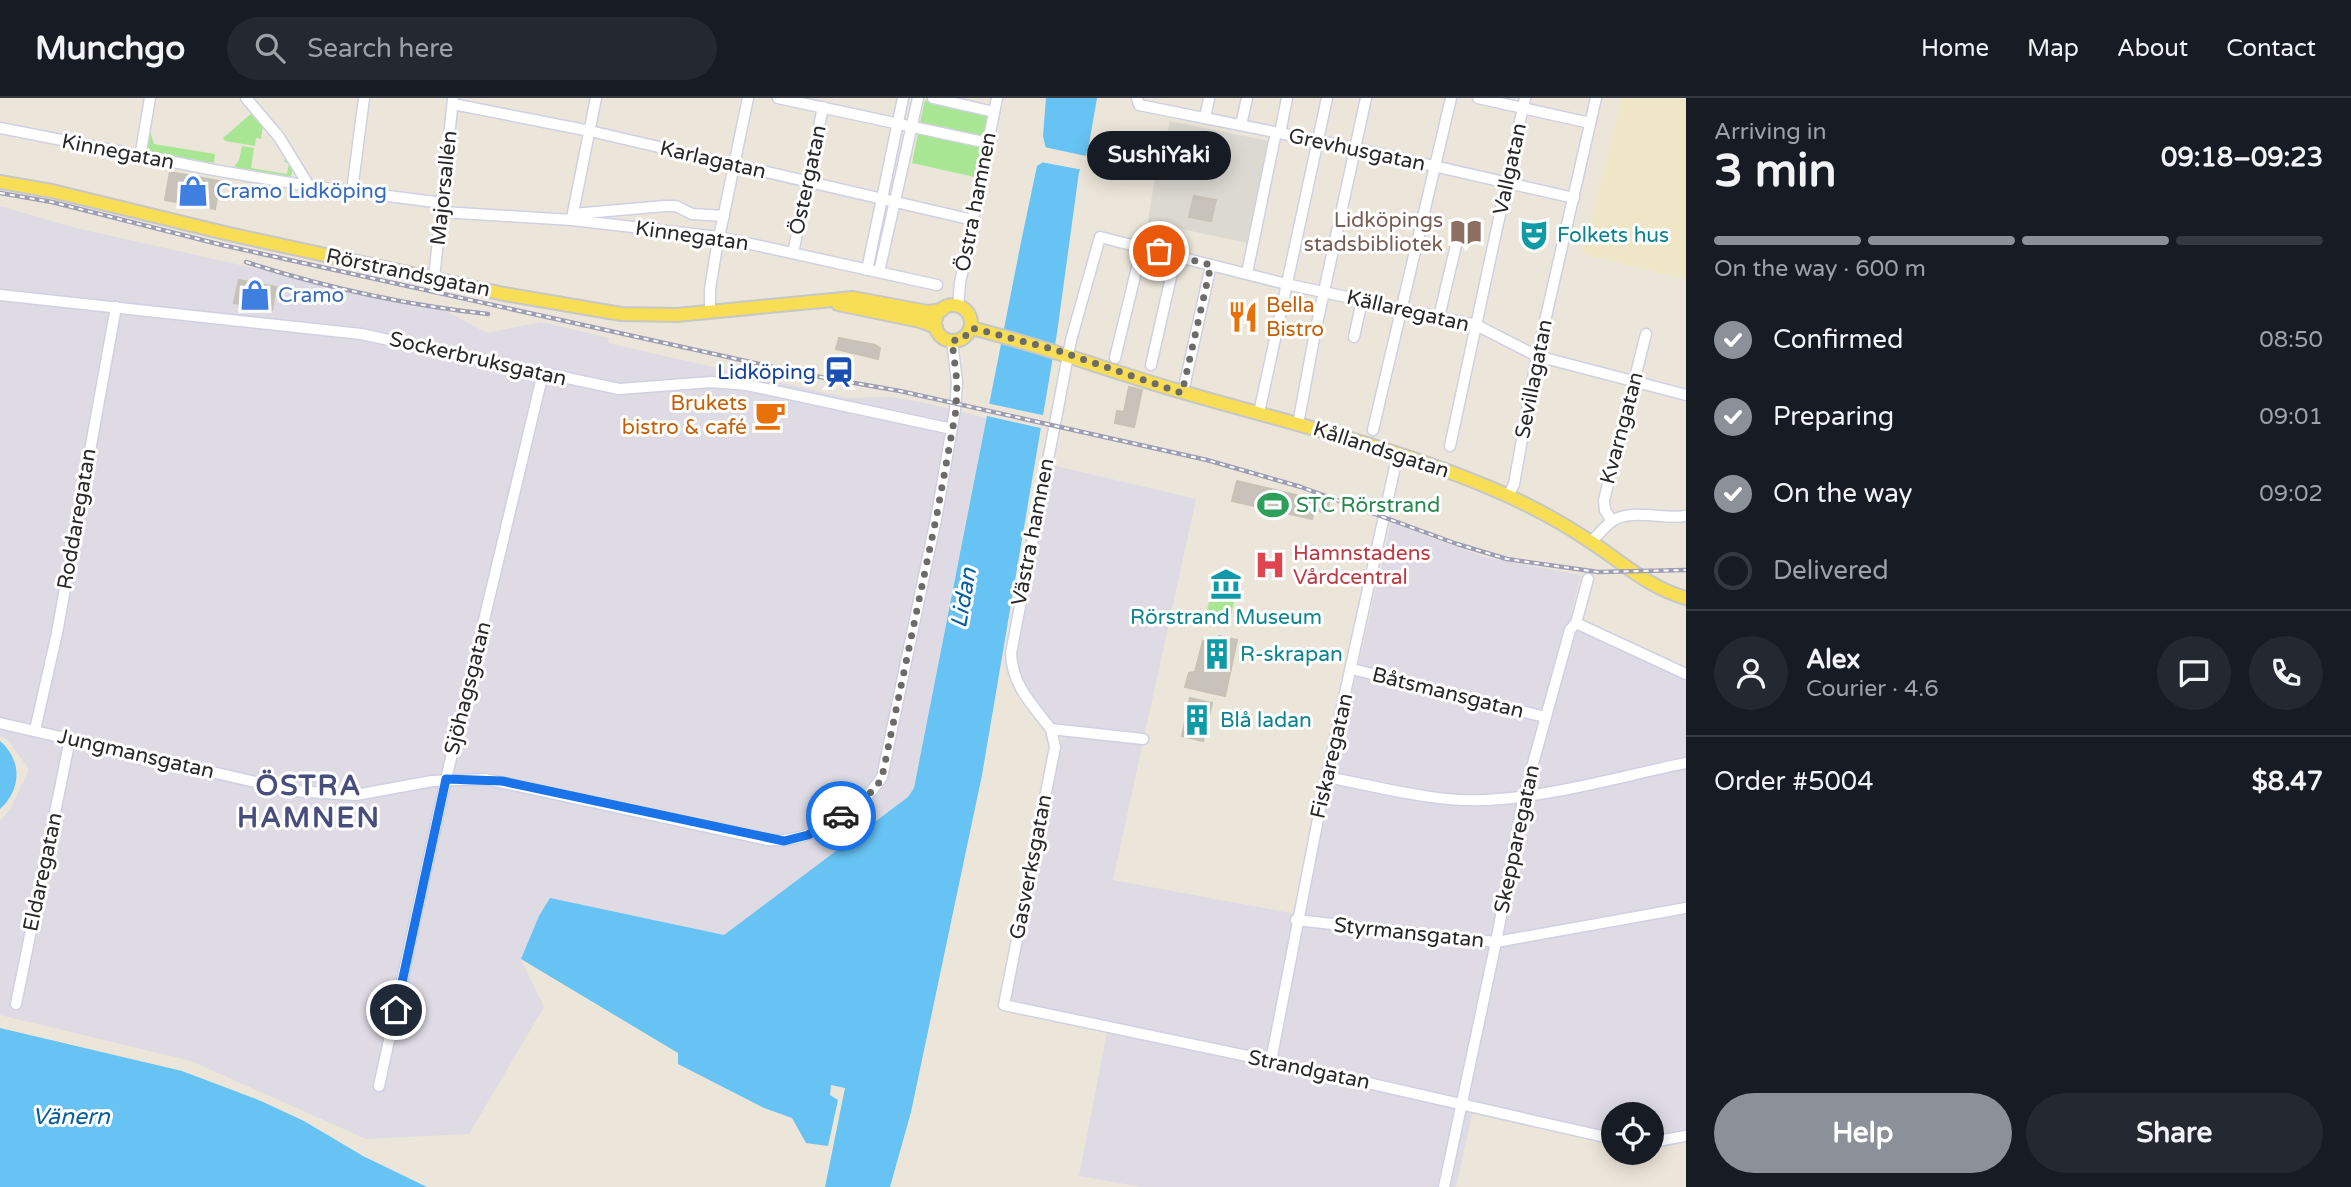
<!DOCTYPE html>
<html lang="en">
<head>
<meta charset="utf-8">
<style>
	:root { --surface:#171b24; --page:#242831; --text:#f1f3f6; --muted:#9ea1a6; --line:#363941; --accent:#8c9099 }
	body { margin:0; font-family:"Varela Round",sans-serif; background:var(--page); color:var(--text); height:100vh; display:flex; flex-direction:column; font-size:26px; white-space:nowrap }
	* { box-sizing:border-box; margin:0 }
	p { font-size:23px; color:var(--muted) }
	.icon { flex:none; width:38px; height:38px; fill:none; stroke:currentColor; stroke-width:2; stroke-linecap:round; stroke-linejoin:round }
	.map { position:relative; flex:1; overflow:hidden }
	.panel { display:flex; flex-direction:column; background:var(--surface); width:665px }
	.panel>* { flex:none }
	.buttons { position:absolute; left:1601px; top:1004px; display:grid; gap:14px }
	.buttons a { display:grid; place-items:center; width:63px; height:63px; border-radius:50%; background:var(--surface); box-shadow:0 4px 18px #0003; font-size:35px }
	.pin { position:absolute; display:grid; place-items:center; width:60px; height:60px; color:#fff; margin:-30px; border:4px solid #fff; border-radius:50%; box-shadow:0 2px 7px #0007 }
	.courier { position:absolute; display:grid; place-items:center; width:70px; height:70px; margin:-35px; border:5px solid #1a73e8; border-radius:50%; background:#fff; color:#222; box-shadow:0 2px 9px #0007 }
	.bubble { position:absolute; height:49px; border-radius:24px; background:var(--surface); box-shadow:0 4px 18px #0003; font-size:23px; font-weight:700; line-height:49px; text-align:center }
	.headline em { font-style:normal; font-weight:700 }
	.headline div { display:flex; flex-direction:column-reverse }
	.headline { display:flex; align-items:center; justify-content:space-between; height:119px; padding:0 28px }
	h1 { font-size:46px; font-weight:700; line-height:52px }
	.bar { display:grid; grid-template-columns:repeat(4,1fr); gap:10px 7px; align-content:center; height:84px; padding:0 28px }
	.bar i { height:9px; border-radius:5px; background:var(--line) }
	.bar .on { background:var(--accent) }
	.bar p { grid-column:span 4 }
	.line { display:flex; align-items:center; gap:18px; padding:0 28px; border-top:2px solid var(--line) }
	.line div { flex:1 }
	.round { display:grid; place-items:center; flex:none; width:74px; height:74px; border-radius:37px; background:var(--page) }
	ol { padding:0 28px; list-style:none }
	li { display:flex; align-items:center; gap:21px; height:77px }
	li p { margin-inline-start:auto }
	li .icon { padding:7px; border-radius:50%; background:var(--accent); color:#fff; stroke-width:4 }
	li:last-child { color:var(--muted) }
	li i { width:38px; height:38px; border:4px solid var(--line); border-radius:50% }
	.action { display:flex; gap:14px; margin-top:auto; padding:14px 28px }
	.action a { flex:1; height:80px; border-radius:42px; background:var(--accent); color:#fff; font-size:28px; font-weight:700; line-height:80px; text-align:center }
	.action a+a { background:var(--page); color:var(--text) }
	header { display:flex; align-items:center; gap:42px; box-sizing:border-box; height:98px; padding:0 35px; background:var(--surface); border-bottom:2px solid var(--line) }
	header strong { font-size:33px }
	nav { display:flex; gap:38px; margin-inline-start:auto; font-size:24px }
	.search { width:490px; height:63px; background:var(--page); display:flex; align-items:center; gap:18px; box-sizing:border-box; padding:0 24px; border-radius:38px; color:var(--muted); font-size:26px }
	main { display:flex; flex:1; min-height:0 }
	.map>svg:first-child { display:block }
</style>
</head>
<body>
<header>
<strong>Munchgo</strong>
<div class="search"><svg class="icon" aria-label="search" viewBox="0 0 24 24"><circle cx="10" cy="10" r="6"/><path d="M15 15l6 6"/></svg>Search here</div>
<nav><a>Home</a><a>Map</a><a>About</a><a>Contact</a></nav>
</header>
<main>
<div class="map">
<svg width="1686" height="1089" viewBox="0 0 1686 1089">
	<rect width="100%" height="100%" fill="#ece6da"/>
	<g fill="#dedbe4">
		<path d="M0,108L76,130L445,213L487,235L541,224L609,240L608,245L848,300L891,299L921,304L986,320L914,690L908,699L724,837L699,833L521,861L544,909L469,1036L366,1041L191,963L0,917V723L10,711L29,671L7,641L0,639Z"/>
		<path d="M1052,367L1196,401L1113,782L1301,817L1391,425L1484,459L1581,477L1569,525L1686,579V1033L1652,1038V1017H1614L1613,1036L1475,1004L1456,1089H1142L1079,1078L1109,924L1010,903L1062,640L1020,584L1015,562Z"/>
	</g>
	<path fill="#efe6c8" d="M1622,0H1686V182L1582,156Z"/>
	<g fill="#a9e693">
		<path d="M925,2L993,18L988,40L920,25Z"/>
		<path d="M252,15L263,27L261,41L256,40L255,48L225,43L223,40Z"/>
		<path d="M150,33L154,46L215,56L214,65L147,54Z"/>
		<path d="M918,35L986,50L979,80L912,65Z"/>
		<path d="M242,48L254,50L251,70L287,76L289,65L284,64L286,58L293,70L291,79L234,69L239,62Z"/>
		<path d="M1220,107L1247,113L1244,126L1229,128L1218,121Z"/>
		<path d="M1211,495L1235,500L1231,517L1207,512Z"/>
	</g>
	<path fill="#dcd9d1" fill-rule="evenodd" d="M1170,23L1269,43L1248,145L1148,124L1154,85ZM1194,98L1215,102L1211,123L1190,119Z"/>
	<g fill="#67c3f4">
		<path d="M1046,0H1097L1088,52L1079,74L1057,235L982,677L911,1014L890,1089H825L845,990L831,987L830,997L838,1002L828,1048L806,1045L792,1020L764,1010L678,966V955L521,861L539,818L550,800L724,837L908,699L914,690L1021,144L1037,68L1043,64L1046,51L1043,38Z"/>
		<path d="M0,643C23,663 21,692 0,711Z"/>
		<path d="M0,930L182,973L261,1003L304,1023L363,1058L427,1089H0Z"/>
	</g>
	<g fill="#ece6da">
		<path d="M1044,49L1086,58L1083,72L1041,64Z"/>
		<path d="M986,305L1047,318L1045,331L983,317Z"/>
	</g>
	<g fill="#c7c3ba" stroke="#c7c2b4" stroke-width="2">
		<path d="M170,74L220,83L215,111L165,102Z"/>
		<path d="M1194,98L1216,102L1211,123L1189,119Z"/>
		<path d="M239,182L276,189L272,212L234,205Z"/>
		<path d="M839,240L875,247L880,250L878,261L836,251Z"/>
		<path d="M1129,289L1142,292L1134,329L1115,325L1117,313L1124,314Z"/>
		<path d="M1237,383L1329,405L1327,415L1314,412L1312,421L1232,403Z"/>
		<path d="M1219,538L1237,542L1225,598L1185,589L1189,575L1195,574L1203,543L1217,546Z"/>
		<path d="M1190,600L1212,605L1203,643L1182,638Z"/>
	</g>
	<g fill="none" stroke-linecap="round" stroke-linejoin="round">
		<defs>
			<g id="minor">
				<path d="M246,0L279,39L309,88"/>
				<path d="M778,0L988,45"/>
				<path d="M933,0L994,14"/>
				<path d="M1137,0L1139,7L1355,50L1574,100"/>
				<path d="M1478,0L1590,25"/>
				<path d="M453,6L590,33L973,122"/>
				<path d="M1205,20L1209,0"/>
				<path d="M1241,27L1247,0"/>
				<path d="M0,30L214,72L309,88L443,105"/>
				<path d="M1280,35L1287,0"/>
				<path d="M140,59L150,0"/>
				<path d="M352,93L364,0"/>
				<path d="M443,114L572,122L719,139L937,187"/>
				<path d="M573,116L665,108H676L692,116L724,118"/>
				<path d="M572,120L596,0"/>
				<path d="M793,155L823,9"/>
				<path d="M867,172L903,0"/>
				<path d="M879,174L918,0"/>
				<path d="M1247,175L1276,34"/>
				<path d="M434,180L453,1"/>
				<path d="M0,197L361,236L619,291L712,284L747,287L952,331"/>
				<path d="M958,208L960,185L997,0"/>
				<path d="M710,214V191L716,154L748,0"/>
				<path d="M1439,219L1457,143"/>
				<path d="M1354,239L1362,203"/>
				<path d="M1115,260L1142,149"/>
				<path d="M1151,267L1176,157"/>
				<path d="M1183,294L1211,167"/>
				<path d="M1259,315L1327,0"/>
				<path d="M1298,326L1315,235L1366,0"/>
				<path d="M1373,332L1451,0"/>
				<path d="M1450,348L1525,0"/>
				<path d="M1508,398L1514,386L1537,258L1596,0"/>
				<path d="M1612,423L1605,412L1604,402L1646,236"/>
				<path d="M1591,444C1598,437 1604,429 1612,423C1631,410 1664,422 1686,418"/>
				<path d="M1576,525L1686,576"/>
				<path d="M1352,571L1545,619"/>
				<path d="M0,625L294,693L356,697L432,683L485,681L768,742C810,746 859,714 882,679L937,416L955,312L957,284L952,243"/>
				<path d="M1051,631L1055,649L1004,907L1271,963L1614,1041"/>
				<path d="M35,632L57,535L116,209"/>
				<path d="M1143,641L1051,631C1032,607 1012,587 1011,555L1071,242L1100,139L1286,186L1476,227L1537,258L1686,297"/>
				<path d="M1326,679C1376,688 1436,705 1486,702C1550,699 1622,678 1686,665"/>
				<path d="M1296,822L1496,844L1686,810"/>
				<path d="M16,906L70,641"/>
				<path d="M1271,963L1323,695L1398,355"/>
				<path d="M379,988L446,681L543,275"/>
				<path d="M1652,1044L1686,1038"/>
				<path d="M1444,1089L1496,844L1524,698L1570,532L1576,525L1588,481"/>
			</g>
			<g id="major">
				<path d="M0,84L52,93L229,136L504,196L621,216L677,217L853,200L928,214L942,212"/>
				<path d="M838,206L920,223L936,229"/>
				<circle cx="953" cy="225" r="18"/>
				<path d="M971,230C1041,247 1109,273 1179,293C1282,323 1388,347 1488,389C1524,404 1558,422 1591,444C1622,464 1649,490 1686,500"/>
			</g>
		</defs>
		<use href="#minor" stroke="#cfd1e3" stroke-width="13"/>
		<use href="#major" stroke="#c7c7c7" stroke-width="16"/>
		<use href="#minor" stroke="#fff" stroke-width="10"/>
		<use href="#major" stroke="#f7de54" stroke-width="12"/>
		<defs>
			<g id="rail">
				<path d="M0,95L52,104L222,147L809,277L900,293L1207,362L1301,389L1457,446L1507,461L1598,474L1686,472"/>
				<path d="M246,164C324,189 406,207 488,216"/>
			</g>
		</defs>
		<use href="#rail" stroke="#9d9eb5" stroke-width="4.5"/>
		<use href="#rail" stroke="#fff" stroke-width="2" stroke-dasharray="5" stroke-linecap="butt"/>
	</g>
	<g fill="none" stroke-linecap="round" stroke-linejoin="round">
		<path stroke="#6d6b67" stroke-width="7" stroke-dasharray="0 12.6" d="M841,718L876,690L882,679L937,416L956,312L957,284L952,243L964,240L971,230L976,231L1056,252L1182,295L1211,167L1159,153"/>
		<path stroke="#1a73e8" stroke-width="9" d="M396,912L446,681L502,683L784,743L808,737L841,718"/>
	</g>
	<defs>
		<symbol id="shop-bare" viewBox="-9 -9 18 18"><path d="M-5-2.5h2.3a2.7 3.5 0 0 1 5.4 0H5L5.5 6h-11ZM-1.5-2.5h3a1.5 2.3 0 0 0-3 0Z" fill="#3f7fe0" stroke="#fff" stroke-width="2.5" paint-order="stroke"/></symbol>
		<symbol id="library-bare" viewBox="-9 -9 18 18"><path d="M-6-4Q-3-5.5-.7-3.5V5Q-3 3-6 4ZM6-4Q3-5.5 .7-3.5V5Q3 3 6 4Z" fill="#8d6e63" stroke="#fff" stroke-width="2.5" paint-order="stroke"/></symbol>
		<symbol id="theatre-bare" viewBox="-9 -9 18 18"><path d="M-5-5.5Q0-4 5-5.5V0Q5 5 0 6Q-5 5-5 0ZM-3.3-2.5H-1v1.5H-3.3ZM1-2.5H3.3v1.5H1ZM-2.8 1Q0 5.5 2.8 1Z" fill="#0f9aa8" stroke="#fff" stroke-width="2.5" paint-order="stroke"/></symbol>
		<symbol id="restaurant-bare" viewBox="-9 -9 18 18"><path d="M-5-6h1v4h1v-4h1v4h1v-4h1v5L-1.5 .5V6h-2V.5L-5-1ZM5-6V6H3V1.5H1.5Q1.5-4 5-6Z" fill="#e8710a" stroke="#fff" stroke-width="2.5" paint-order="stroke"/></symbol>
		<symbol id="station-bare" viewBox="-9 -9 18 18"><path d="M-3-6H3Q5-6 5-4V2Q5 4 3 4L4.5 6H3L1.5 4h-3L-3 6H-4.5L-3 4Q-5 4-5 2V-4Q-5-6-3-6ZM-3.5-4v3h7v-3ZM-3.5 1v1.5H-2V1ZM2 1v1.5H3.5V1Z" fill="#1a4fb4" stroke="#fff" stroke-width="2.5" paint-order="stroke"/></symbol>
		<symbol id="cafe-bare" viewBox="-9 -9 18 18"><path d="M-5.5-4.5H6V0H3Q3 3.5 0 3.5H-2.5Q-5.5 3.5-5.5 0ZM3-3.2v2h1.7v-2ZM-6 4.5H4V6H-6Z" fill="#e8710a" stroke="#fff" stroke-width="2.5" paint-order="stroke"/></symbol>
		<symbol id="stadium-bare" viewBox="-9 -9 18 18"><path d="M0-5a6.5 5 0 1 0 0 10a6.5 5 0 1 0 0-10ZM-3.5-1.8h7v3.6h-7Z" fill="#2e9e5b" stroke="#fff" stroke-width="2.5" paint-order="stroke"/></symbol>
		<symbol id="hospital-bare" viewBox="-9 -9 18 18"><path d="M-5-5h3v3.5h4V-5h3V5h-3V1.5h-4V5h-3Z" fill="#e0444e" stroke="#fff" stroke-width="2.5" paint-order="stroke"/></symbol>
		<symbol id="museum-bare" viewBox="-9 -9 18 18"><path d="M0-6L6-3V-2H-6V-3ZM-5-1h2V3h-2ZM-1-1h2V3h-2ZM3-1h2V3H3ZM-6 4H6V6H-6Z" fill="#0f9aa8" stroke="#fff" stroke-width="2.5" paint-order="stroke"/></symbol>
		<symbol id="building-bare" viewBox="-9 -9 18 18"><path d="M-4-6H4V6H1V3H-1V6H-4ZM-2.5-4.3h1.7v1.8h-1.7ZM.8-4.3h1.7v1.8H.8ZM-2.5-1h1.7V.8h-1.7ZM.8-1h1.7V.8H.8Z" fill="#0f9aa8" stroke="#fff" stroke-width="2.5" paint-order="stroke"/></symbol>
	</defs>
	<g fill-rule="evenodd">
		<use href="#shop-bare" x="171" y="71" width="44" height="44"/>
		<use href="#library-bare" x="1444" y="112" width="44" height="44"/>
		<use href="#theatre-bare" x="1512" y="115" width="44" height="44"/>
		<use href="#shop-bare" x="233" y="175" width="44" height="44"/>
		<use href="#restaurant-bare" x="1221" y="197" width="44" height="44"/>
		<use href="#station-bare" x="817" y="252" width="44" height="44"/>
		<use href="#cafe-bare" x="748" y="295" width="44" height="44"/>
		<use href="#stadium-bare" x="1251" y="385" width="44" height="44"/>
		<use href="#hospital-bare" x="1248" y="445" width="44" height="44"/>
		<use href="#museum-bare" x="1204" y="464" width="44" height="44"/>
		<use href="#building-bare" x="1195" y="534" width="44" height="44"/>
		<use href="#building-bare" x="1175" y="600" width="44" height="44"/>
	</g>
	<g text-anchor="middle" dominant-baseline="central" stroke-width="6" stroke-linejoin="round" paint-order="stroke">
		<g font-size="21" fill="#292929" stroke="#fff">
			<text transform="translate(1357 52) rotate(12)">Grevhusgatan</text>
			<text transform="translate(118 54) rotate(11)">Kinnegatan</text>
			<text transform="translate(713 62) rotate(13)">Karlagatan</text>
			<text transform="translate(1510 71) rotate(-78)">Vallgatan</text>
			<text transform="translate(808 82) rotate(-78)">Östergatan</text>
			<text transform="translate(444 90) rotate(-84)">Majorsallén</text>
			<text transform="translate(976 104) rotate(-79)">Östra hamnen</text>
			<text transform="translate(692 138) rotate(8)">Kinnegatan</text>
			<text transform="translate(408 175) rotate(12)">Rörstrandsgatan</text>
			<text transform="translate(1408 213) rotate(13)">Källaregatan</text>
			<text transform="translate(478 261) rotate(13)">Sockerbruksgatan</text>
			<text transform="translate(1534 281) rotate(-79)">Sevillagatan</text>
			<text transform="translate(1622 330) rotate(-75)">Kvarngatan</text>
			<text transform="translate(1381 352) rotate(18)">Kållandsgatan</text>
			<text transform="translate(77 421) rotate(-80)">Roddaregatan</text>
			<text transform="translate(1033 434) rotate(-79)">Västra hamnen</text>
			<text transform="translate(468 590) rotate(-76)">Sjöhagsgatan</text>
			<text transform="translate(1448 595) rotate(14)">Båtsmansgatan</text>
			<text transform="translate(136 656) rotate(13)">Jungmansgatan</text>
			<text transform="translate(1332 658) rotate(-77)">Fiskaregatan</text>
			<text transform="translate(1517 741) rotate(-78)">Skepparegatan</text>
			<text transform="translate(1031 769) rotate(-79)">Gasverksgatan</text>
			<text transform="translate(43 774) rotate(-78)">Eldaregatan</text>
			<text transform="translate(1409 835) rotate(6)">Styrmansgatan</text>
			<text transform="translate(1309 972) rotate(12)">Strandgatan</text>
		</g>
		<g font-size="21" fill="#366cbe" stroke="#fff" text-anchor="start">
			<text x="216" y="93">Cramo Lidköping</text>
			<text x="278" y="197">Cramo</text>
		</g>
		<g font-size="21" fill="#785e54" stroke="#fff" text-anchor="end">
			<text x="1443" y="122">Lidköpings<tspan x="1443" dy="24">stadsbibliotek</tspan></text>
		</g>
		<g font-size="21" fill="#0d838f" stroke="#fff" text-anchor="start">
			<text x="1557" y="137">Folkets hus</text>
			<text x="1226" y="519" text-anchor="middle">Rörstrand Museum</text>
			<text x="1240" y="556">R-skrapan</text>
			<text x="1220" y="622">Blå ladan</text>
		</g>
		<g font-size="21" fill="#c56008" stroke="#fff" text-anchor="start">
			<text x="1266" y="207">Bella<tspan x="1266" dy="24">Bistro</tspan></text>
			<text x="747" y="305" text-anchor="end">Brukets<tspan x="747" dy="24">bistro &amp; café</tspan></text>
		</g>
		<g font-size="21" fill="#164399" stroke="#fff" text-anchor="end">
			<text x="816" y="274">Lidköping</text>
		</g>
		<g font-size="21" fill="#27864d" stroke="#fff" text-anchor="start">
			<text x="1296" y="407">STC Rörstrand</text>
		</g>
		<g font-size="21" fill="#be3a42" stroke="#fff" text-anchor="start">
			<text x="1293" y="455">Hamnstadens<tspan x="1293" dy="24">Vårdcentral</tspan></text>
		</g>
		<g font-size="23" font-style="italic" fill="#075e9f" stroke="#fff">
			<text transform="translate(964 500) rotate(-80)">Lidan</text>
			<text x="71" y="1019">Vänern</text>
		</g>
		<g font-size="28" font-weight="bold" letter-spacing="2" fill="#474d7c" stroke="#fff">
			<text x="309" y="688">ÖSTRA<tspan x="309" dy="32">HAMNEN</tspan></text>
		</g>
	</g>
</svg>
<div class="buttons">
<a><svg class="icon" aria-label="locate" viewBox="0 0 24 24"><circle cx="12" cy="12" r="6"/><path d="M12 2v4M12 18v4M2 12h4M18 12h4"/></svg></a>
</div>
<div class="pin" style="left:1159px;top:153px;background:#ea580c"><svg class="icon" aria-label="bag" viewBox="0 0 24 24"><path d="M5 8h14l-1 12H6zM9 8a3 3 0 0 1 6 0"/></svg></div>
<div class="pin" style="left:396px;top:912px;background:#1f2937"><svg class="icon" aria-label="home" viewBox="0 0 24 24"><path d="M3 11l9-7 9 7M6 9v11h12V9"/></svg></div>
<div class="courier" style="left:841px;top:718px"><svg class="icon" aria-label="car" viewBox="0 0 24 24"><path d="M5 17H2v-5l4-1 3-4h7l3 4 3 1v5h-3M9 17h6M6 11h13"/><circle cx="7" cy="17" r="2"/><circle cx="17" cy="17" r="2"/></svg></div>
<div class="bubble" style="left:1087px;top:33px;width:144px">SushiYaki</div>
</div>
<section class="panel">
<div class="headline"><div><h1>3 min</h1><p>Arriving in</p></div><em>09:18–09:23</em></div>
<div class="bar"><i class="on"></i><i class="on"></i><i class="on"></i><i></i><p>On the way · 600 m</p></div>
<ol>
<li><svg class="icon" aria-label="check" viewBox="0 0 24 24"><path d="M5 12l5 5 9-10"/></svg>Confirmed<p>08:50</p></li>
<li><svg class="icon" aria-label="check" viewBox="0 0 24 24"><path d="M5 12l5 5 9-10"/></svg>Preparing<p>09:01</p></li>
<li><svg class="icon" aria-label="check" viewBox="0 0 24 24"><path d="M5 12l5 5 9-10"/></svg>On the way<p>09:02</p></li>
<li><i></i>Delivered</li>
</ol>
<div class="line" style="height:126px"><a class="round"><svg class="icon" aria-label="person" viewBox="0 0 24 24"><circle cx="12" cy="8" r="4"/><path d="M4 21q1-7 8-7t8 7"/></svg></a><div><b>Alex</b><p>Courier · 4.6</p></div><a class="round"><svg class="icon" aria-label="chat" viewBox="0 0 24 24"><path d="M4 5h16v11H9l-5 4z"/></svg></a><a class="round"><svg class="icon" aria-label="phone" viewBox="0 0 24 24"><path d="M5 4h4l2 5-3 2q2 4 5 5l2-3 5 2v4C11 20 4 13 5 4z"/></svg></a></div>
<div class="line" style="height:91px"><div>Order #5004</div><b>$8.47</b></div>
<div class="action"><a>Help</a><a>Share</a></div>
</section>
</main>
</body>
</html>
